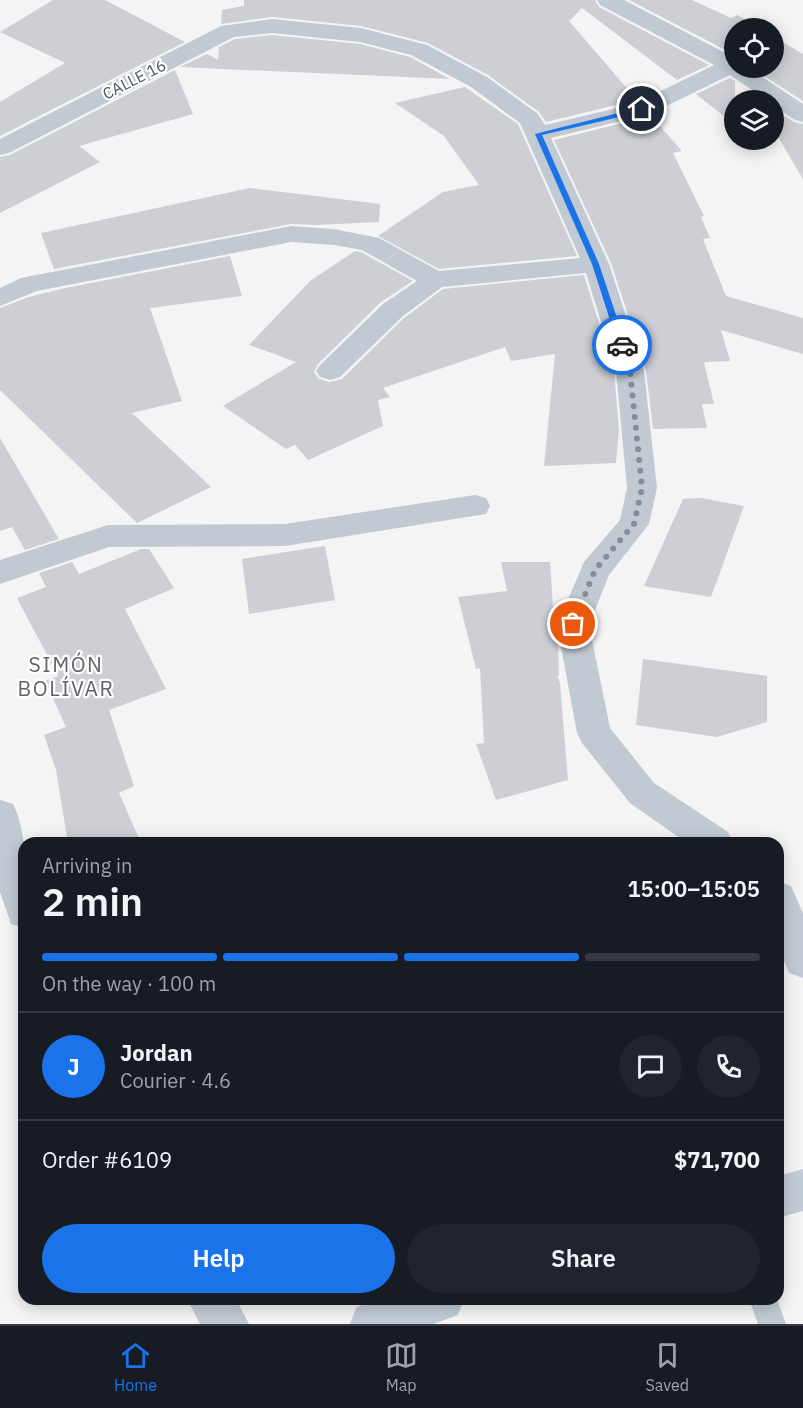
<!DOCTYPE html>
<html lang="en">
<head>
<meta charset="utf-8">
<style>
	:root { --surface:#171b24; --page:#20242c; --text:#f1f3f6; --muted:#9ea1a6; --line:#363941; --accent:#1a73e8 }
	body { margin:0; font-family:"IBM Plex Sans",sans-serif; background:var(--page); color:var(--text); height:100vh; display:flex; flex-direction:column; font-size:22px; white-space:nowrap }
	* { box-sizing:border-box; margin:0 }
	p { font-size:20px; color:var(--muted) }
	.icon { flex:none; width:33px; height:33px; fill:none; stroke:currentColor; stroke-width:2; stroke-linecap:round; stroke-linejoin:round }
	.map { position:relative; flex:1; overflow:hidden }
	.side { position:absolute; left:18px; top:837px; width:766px; height:468px; display:flex; flex-direction:column; background:var(--surface); border-radius:18px; box-shadow:0 3px 15px #0003 }
	.side>* { flex:none }
	.controls { position:absolute; left:724px; top:18px; display:grid; gap:12px }
	.controls a { display:grid; place-items:center; width:60px; height:60px; border-radius:50%; background:var(--surface); box-shadow:0 3px 15px #0003; font-size:30px }
	.pin { position:absolute; display:grid; place-items:center; width:51px; height:51px; color:#fff; margin:-26px; border:3px solid #fff; border-radius:50%; box-shadow:0 2px 6px #0007 }
	.courier { position:absolute; display:grid; place-items:center; width:60px; height:60px; margin:-30px; border:4px solid #1a73e8; border-radius:50%; background:#fff; color:#222; box-shadow:0 2px 8px #0007 }
	.overview em { font-style:normal; font-weight:600 }
	.overview div { display:flex; flex-direction:column-reverse }
	.overview { display:flex; align-items:center; justify-content:space-between; height:102px; padding:0 24px }
	h1 { font-size:39px; font-weight:600; line-height:45px }
	.bar { display:grid; grid-template-columns:repeat(4,1fr); gap:9px 6px; align-content:center; height:72px; padding:0 24px }
	.bar i { height:8px; border-radius:4px; background:var(--line) }
	.bar .current { background:var(--accent) }
	.bar p { grid-column:span 4 }
	.line { display:flex; align-items:center; gap:15px; padding:0 24px; border-top:2px solid var(--line) }
	.line div { flex:1 }
	.round { display:grid; place-items:center; flex:none; width:63px; height:63px; border-radius:32px; background:var(--page) }
	.button { display:flex; gap:12px; margin-top:auto; padding:12px 24px }
	.button a { flex:1; height:69px; border-radius:36px; background:var(--accent); color:#fff; font-size:24px; font-weight:600; line-height:69px; text-align:center }
	.button a+a { background:var(--page); color:var(--text) }
	.tab-bar { display:flex; justify-content:space-around; align-items:center; height:84px; border-top:2px solid var(--line); background:var(--surface); font-size:16px; color:var(--muted) }
	.tab-bar a { display:grid; justify-items:center; gap:3px }
	.tab-bar .current { color:var(--accent) }
	.map>svg:first-child { display:block }
</style>
</head>
<body>
<div class="map">
<svg width="803" height="1324" viewBox="0 0 803 1324">
	<rect width="100%" height="100%" fill="#f5f3f3"/>
	<g fill="#cdcfd5">
		<path d="M53,0H105L185,42L0,136V102L65,63L0,32Z"/>
		<path d="M244,0H595L599,7L709,65L677,80L582,8L569,21L637,100L546,122L539,112L488,75L428,43L361,26L272,17L221,24L222,10L244,6Z"/>
		<path d="M629,0H692L731,18L737,15L760,28H735V55Z"/>
		<path d="M272,35L360,44L410,57L450,79L180,67L207,54L218,60L219,47L235,39Z"/>
		<path d="M774,37L803,54V101L752,68H774Z"/>
		<path d="M175,70L193,114L79,146L100,162L0,213V157L10,155Z"/>
		<path d="M730,78L735,81V125L696,94Z"/>
		<path d="M465,87L518,124L577,256L439,269L378,236L443,192L479,185L444,136L395,103Z"/>
		<path d="M774,109L794,122L803,124V179L774,130Z"/>
		<path d="M651,116L682,151L673,153L704,216L701,217L710,238L703,239L726,296L803,318V354L721,330L730,361L704,362L714,404H702L707,428L653,429L646,370L611,263L554,140Z"/>
		<path d="M250,188L380,204L379,222L316,225L291,224L54,269L41,233Z"/>
		<path d="M355,251L361,252L413,281L381,302L318,364L314,372L319,379L329,382L342,379L404,318L443,289L584,275L614,371L619,430L616,463L544,466L555,354L511,361L505,347L383,388L390,397L378,400L383,426L308,460L295,445L286,449L223,406L296,362L249,345L310,281Z"/>
		<path d="M230,256L242,296L150,308L182,401L132,413L211,487L137,523L0,390V308L29,297L65,288Z"/>
		<path d="M0,438L59,539L25,550L12,527L0,531Z"/>
		<path d="M701,498L744,506L711,597L644,586L683,499Z"/>
		<path d="M325,546L335,600L249,614L242,559Z"/>
		<path d="M141,549H149L174,588L125,609L166,689L109,710L134,786L119,793L141,843H68L56,770L44,735L66,727L45,681L58,676L17,598L46,587L39,573L72,562L79,574Z"/>
		<path d="M501,562H550L555,637L558,642L559,676L557,675L560,684L568,780L496,800L476,744L484,743L480,668L476,669L458,597L507,591Z"/>
		<path d="M643,659L767,676V722L717,737L636,725Z"/>
	</g>
	<g fill="none" stroke-linecap="round" stroke-linejoin="round">
		<path fill="#c1cad2" fill-rule="evenodd" d="M749,1299H777L786,1324H758Z"/>
		<g fill="#c1cad2" fill-rule="evenodd">
			<path d="M597,0H624L735,58V68H749L803,104V122L795,120L774,106V100H767L730,75L650,114L551,138L609,264L644,371L657,488L649,524L609,575L589,625L610,728L654,783L728,832L733,843H687L630,803L582,743L577,733L557,625L584,562L620,520L627,488L616,371L586,273L442,287L403,316L340,377L330,380L320,377L316,371L320,365L383,304L417,281L362,250L334,245L291,242L37,291L0,306V288L21,278L291,226L334,229L379,238L439,271L580,258L520,123L471,87L411,55L360,42L272,33L234,37L9,153L0,155V139L221,26L272,19L361,28L427,45L487,77L538,114L545,125L634,104L714,65L600,5Z"/>
			<path d="M475,495L486,498L490,506L486,514L285,546L109,547L0,584V560L108,525L285,524Z"/>
			<path d="M0,800L13,804C31,841 24,889 24,928L11,924L0,892Z"/>
			<path d="M778,881L791,886L803,913V978L789,973L778,947Z"/>
			<path d="M187,1299H236L249,1324H200Z"/>
		</g>
		<g fill="#c1cbd6" fill-rule="evenodd">
			<path d="M803,1169V1211L778,1218V1176Z"/>
			<path d="M373,1299H464L458,1315L433,1324H350L356,1308Z"/>
		</g>
	</g>
	<path fill="#1a73e8" d="M642,107L645,111L542,135L599,264L626,345L622,348L618,345L592,264L535,134Z"/>
	<g fill="none" stroke-linecap="round" stroke-linejoin="round">
		<path stroke="#868d94" stroke-width="6" stroke-dasharray="0 10.8" d="M573,624L595,570L634,524L642,488L630,371L622,345"/>
	</g>
	<g text-anchor="middle" dominant-baseline="central" stroke-width="4.5" stroke-linejoin="round" paint-order="stroke">
		<g font-size="16" fill="#4a5661" stroke="#fff">
			<text transform="translate(134 79) rotate(-27)">CALLE 16</text>
		</g>
		<g font-size="21" letter-spacing="1.5" fill="#5f6368" stroke="#fff">
			<text x="66" y="664">SIMÓN<tspan x="66" dy="24">BOLÍVAR</tspan></text>
		</g>
	</g>
</svg>
<div class="controls">
<a><svg class="icon" aria-label="locate" viewBox="0 0 24 24"><circle cx="12" cy="12" r="6"/><path d="M12 2v4M12 18v4M2 12h4M18 12h4"/></svg></a>
<a><svg class="icon" aria-label="layers" viewBox="0 0 24 24"><path d="M12 4l9 5-9 5-9-5zM3 14l9 5 9-5"/></svg></a>
</div>
<div class="pin" style="left:573px;top:624px;background:#ea580c"><svg class="icon" aria-label="bag" viewBox="0 0 24 24"><path d="M5 8h14l-1 12H6zM9 8a3 3 0 0 1 6 0"/></svg></div>
<div class="pin" style="left:642px;top:109px;background:#1f2937"><svg class="icon" aria-label="home" viewBox="0 0 24 24"><path d="M3 11l9-7 9 7M6 9v11h12V9"/></svg></div>
<div class="courier" style="left:622px;top:345px"><svg class="icon" aria-label="car" viewBox="0 0 24 24"><path d="M5 17H2v-5l4-1 3-4h7l3 4 3 1v5h-3M9 17h6M6 11h13"/><circle cx="7" cy="17" r="2"/><circle cx="17" cy="17" r="2"/></svg></div>
<section class="side">
<div class="overview"><div><h1>2 min</h1><p>Arriving in</p></div><em>15:00–15:05</em></div>
<div class="bar"><i class="current"></i><i class="current"></i><i class="current"></i><i></i><p>On the way · 100 m</p></div>
<div class="line" style="height:108px"><b class="round" style="background:var(--accent);color:#fff">J</b><div><b>Jordan</b><p>Courier · 4.6</p></div><a class="round"><svg class="icon" aria-label="chat" viewBox="0 0 24 24"><path d="M4 5h16v11H9l-5 4z"/></svg></a><a class="round"><svg class="icon" aria-label="phone" viewBox="0 0 24 24"><path d="M5 4h4l2 5-3 2q2 4 5 5l2-3 5 2v4C11 20 4 13 5 4z"/></svg></a></div>
<div class="line" style="height:78px"><div>Order #6109</div><b>$71,700</b></div>
<div class="button"><a>Help</a><a>Share</a></div>
</section>
</div>
<nav class="tab-bar">
<a class="current"><svg class="icon" aria-label="home" viewBox="0 0 24 24"><path d="M3 11l9-7 9 7M6 9v11h12V9"/></svg>Home</a>
<a><svg class="icon" aria-label="map" viewBox="0 0 24 24"><path d="M3 6l6-2 6 2 6-2v14l-6 2-6-2-6 2zM9 4v14M15 6v14"/></svg>Map</a>
<a><svg class="icon" aria-label="saved" viewBox="0 0 24 24"><path d="M7 4h10v16l-5-4-5 4z"/></svg>Saved</a>
</nav>
</body>
</html>
